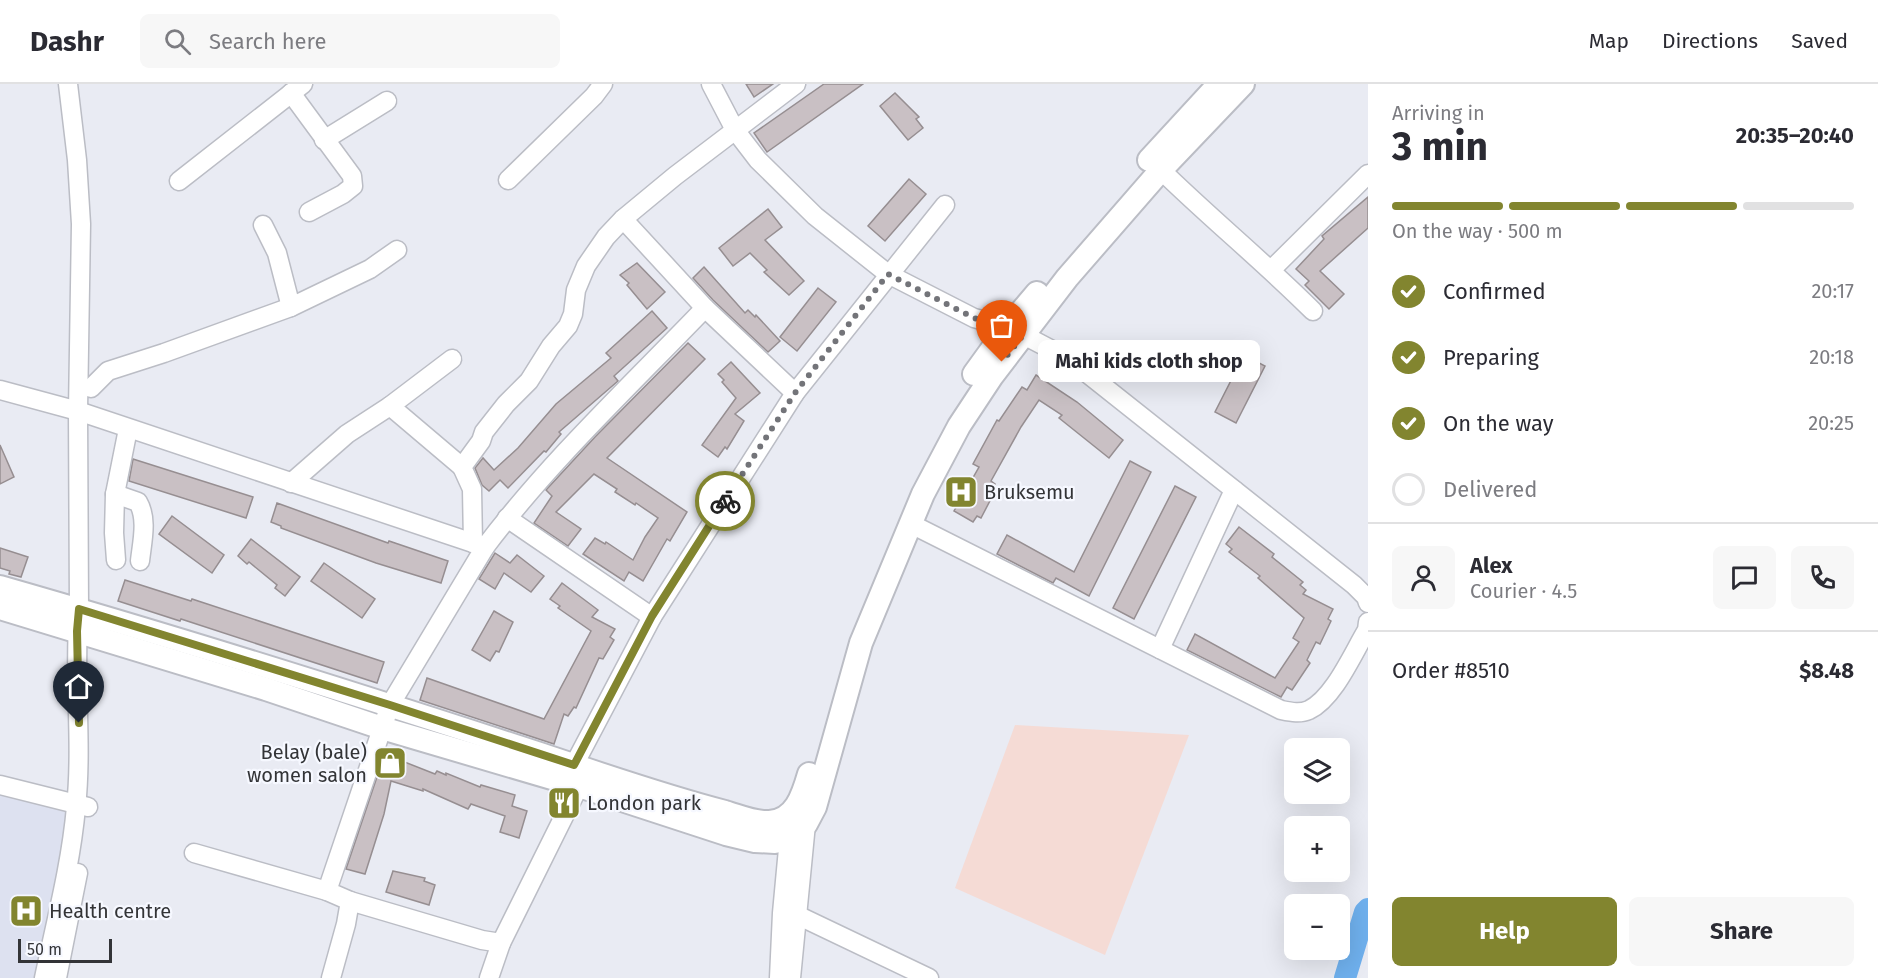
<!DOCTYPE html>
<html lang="en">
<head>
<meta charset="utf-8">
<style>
	:root { --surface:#fff; --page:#f7f7f7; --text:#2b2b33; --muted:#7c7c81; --line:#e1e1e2; --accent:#82852f }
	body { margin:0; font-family:"Fira Sans",sans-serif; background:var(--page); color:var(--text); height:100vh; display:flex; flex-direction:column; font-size:22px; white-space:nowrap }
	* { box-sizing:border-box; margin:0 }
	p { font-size:20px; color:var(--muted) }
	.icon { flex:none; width:33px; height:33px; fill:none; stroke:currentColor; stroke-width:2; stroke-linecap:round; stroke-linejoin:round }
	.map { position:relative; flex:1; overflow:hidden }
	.panel { display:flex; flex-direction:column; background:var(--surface); width:510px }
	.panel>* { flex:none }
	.fabs { position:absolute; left:1284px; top:654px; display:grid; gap:12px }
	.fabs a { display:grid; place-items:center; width:66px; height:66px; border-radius:9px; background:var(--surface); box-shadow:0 6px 24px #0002; font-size:30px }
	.scale { position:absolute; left:18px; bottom:15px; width:94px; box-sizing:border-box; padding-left:6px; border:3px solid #333437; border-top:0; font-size:16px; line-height:21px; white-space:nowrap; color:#333437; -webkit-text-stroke:4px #f6f8ff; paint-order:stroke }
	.pin { position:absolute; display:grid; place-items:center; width:51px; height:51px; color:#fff; margin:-62px -26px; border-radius:50% 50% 50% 0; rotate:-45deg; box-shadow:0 0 6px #0007 }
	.pin .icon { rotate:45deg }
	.courier { position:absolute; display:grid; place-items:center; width:60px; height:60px; margin:-30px; border:4px solid #82852f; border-radius:50%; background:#fff; color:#222; box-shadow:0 2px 8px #0007 }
	.bubble { position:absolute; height:42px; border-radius:9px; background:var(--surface); box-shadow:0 6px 24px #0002; font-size:20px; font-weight:700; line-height:42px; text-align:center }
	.summary em { font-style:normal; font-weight:700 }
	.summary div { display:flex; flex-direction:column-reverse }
	.summary { display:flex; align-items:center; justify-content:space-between; height:102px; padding:0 24px }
	h1 { font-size:39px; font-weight:700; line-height:45px }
	.bar { display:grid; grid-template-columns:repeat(4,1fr); gap:9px 6px; align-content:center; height:72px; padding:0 24px }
	.bar i { height:8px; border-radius:4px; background:var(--line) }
	.bar .active { background:var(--accent) }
	.bar p { grid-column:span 4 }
	.line { display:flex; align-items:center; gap:15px; padding:0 24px; border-top:2px solid var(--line) }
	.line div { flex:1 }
	.round { display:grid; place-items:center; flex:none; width:63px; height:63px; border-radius:9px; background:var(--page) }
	ol { padding:0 24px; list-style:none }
	li { display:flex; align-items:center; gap:18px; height:66px }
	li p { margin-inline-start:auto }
	li .icon { padding:6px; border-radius:50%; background:var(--accent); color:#fff; stroke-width:4 }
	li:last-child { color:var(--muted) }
	li i { width:33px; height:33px; border:3px solid var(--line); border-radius:50% }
	.primary-button { display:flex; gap:12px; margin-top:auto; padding:12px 24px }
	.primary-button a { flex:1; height:69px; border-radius:9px; background:var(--accent); color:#fff; font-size:24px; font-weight:700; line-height:69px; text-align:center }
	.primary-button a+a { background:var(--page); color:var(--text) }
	header { display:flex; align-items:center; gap:36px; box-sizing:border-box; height:84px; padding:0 30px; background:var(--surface); border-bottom:2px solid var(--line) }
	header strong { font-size:28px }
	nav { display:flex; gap:33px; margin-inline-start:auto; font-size:21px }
	.search { width:420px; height:54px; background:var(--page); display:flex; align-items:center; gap:15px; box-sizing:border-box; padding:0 21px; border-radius:9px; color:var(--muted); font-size:22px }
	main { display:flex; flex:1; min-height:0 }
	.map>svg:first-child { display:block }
</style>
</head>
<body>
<header>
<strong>Dashr</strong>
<div class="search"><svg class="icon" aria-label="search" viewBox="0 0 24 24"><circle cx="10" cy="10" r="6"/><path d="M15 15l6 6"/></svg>Search here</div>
<nav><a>Map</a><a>Directions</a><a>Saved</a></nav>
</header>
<main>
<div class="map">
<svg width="1368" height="894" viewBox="0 0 1368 894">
	<rect width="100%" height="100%" fill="#e9ebf3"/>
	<path fill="#dde1f0" d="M0,708L72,727L37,894H0Z"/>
	<path fill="#f5dbd5" d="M1015,641L1189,651L1105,871L955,804Z"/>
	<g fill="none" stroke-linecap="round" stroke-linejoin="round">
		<path stroke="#6fb0ed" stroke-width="22" d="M1345,894L1365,828L1368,825"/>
	</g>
	<g fill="#c9c0c4" stroke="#968e91" stroke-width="1.5">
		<path d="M746,0H773L754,13Z"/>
		<path d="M824,0H863L767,68L754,49Z"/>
		<path d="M895,9L919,33L916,35L923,44L908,56L880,22Z"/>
		<path d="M909,95L926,110L885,157L868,142Z"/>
		<path d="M1368,113V144L1320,187L1344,210L1329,225L1305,201L1309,197L1296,185L1324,155L1322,152Z"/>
		<path d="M768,125L782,143L765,156L804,197L789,211L764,188L767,186L750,169L733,182L719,164Z"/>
		<path d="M637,179L665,208L647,225L627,201L629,199L620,191Z"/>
		<path d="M704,183L745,229L748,226L755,233L756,231L780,257L768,268L713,216L693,194Z"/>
		<path d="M818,204L836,218L797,267L780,253Z"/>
		<path d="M652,227L667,244L614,292L618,297L559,348L561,350L546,368L544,367L508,404L500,396L489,407L482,401L475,384L483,374L494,386L518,364L556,320L611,274L606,269Z"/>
		<path d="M688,259L705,275L607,374L687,428L670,457L667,455L643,497L629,488L624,497L583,470L595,454L605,460L606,458L633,476L645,453L658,434L636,419L635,421L615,408L617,405L594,390L556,428L581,445L568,462L534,439L552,412L546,406L595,353Z"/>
		<path d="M1244,271L1265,282L1236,339L1215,328Z"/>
		<path d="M731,278L760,309L735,330L744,337L727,365L725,363L718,373L702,361L736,314L722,298L724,296L718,290Z"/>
		<path d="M1036,291L1077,318L1123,356L1109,374L1059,334L1062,331L1039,316L1021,343L991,397L995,400L990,409L993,411L981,434L977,432L973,438L954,427L979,383L973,380L997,336L999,337L1022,303L1027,306Z"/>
		<path d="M0,361L14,393L0,400Z"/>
		<path d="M133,375L253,413L246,434L129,397Z"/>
		<path d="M1130,377L1151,388L1089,512L1056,494L1053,499L997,470L1007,451L1074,488Z"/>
		<path d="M1175,402L1196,413L1134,535L1113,524Z"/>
		<path d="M277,419L388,459L389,457L448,477L441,499L376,479L281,444V442L271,438Z"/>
		<path d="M172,432L224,471L212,489L159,450Z"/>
		<path d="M1239,443L1274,470L1272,473L1303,498L1300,501L1306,506L1303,510L1333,525L1328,535L1331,537L1320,560L1316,558L1307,576L1310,579L1292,606L1287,603L1281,613L1187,566L1195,550L1275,594L1299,558L1293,554L1304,534L1258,494L1260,492L1229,468L1232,465L1226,460Z"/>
		<path d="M251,455L300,493L285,512L275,504L277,501L249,478L247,480L238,472Z"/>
		<path d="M0,464L28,473L21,493L9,490L10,487L0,484Z"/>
		<path d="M495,469L510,479L517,471L544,492L531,508L504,489L495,505L479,495Z"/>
		<path d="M324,479L375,515L362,534L311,497Z"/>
		<path d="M125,496L191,517L192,515L384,578L377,599L181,535L180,537L118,517Z"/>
		<path d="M562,499L598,526L592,533L615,545L610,553L614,556L603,575L599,574L576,624L574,623L568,632L564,630L554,660L420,616L427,594L544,635L591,547L558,524L560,522L550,515Z"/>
		<path d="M494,527L513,538L499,568L496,567L490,577L472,566Z"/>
		<path d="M397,675L435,690L437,687L446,691V689L480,703L481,701L515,711L512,722L527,727L519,754L500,748L505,732L471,720L468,725L423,705V707L391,697L384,730L365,790L346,785L381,681L394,685Z"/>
		<path d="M393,787L425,794L424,797L435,801L429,821L386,808Z"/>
	</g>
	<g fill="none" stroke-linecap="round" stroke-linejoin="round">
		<defs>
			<g id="minor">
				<path d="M711,0L735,46L758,76L815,132L888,190L974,234L1008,243L1054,267L1083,286L1354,501L1366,513L1368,519"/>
				<path d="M291,9L352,92L353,102L343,110L309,128"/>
				<path d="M324,56L387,17"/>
				<path d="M1161,86C1210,134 1264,178 1313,227"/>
				<path d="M508,96L594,12L603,0"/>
				<path d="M179,97L303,0"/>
				<path d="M623,135L705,224"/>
				<path d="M263,141L277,169L291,223"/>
				<path d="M1271,186L1368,90"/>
				<path d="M91,304L108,287L164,269L291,223L370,185L397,166"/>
				<path d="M0,306L78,327L485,463C550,377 630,302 705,224L795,309"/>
				<path d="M390,322L452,275"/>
				<path d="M291,399L347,350L390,322L462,383"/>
				<path d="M115,410L138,418C148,435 142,458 140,477"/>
				<path d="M507,434L652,533"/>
				<path d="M911,440L1281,626C1291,628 1300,630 1309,626C1334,614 1353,569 1367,546L1368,538"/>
				<path d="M473,459L472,405L462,383L481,357L484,348L506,320L529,297L551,262L568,242L573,230L576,206L586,182L606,153L623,135L675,92L796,0"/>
				<path d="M116,476L114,449L115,410L128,345"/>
				<path d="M1160,565L1234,406"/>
				<path d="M574,681L652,533L795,309L945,121"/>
				<path d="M0,701L88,723"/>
				<path d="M194,769L327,807"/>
				<path d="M350,817L482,856L501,859L579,702"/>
				<path d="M786,830L797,831L929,894"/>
				<path d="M44,894C56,837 71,780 76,723C83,657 73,591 79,525L78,327L81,140L77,76L68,0"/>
				<path d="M57,894L78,789"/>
				<path d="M331,894L346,840L350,817L327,807L390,621L485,463"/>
				<path d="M489,894L501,859"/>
				<path d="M779,894L782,829L789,754L787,744"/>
				<path d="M791,894L806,740L805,734"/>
			</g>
			<g id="major">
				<path d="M1149,76L1219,0"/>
				<path d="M974,290L1008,243L1037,209"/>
				<path d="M0,503C182,555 363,612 543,671C603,691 663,712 725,728C739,732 754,739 769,738C795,737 803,711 809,690"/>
				<path d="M0,524L266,605L382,644L579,702L726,750L755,757L775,758L789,754L799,748L806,740L815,723L861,559L923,410L959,342L992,292L1067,194L1161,86L1243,0"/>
			</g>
		</defs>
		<use href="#minor" stroke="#bbbdc5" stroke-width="21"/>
		<use href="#major" stroke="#bbbdc5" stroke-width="26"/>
		<use href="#minor" stroke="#fff" stroke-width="18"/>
		<use href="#major" stroke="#fff" stroke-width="22"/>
	</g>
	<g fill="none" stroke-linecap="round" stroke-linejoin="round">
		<path stroke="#737479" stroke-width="6" stroke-dasharray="0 10.8" d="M725,417L795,309L888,190L974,234L1008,243L1023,251L1002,278"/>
		<path stroke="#82852f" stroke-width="8" d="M79,639L77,547L79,525L390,621L574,681L652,532L725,417"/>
	</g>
	<defs>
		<symbol id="hospital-square" viewBox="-11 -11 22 22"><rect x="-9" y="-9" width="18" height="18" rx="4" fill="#82852f" stroke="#f6f8ff"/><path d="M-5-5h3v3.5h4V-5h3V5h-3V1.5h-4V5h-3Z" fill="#fff"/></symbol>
		<symbol id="shop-square" viewBox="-11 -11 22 22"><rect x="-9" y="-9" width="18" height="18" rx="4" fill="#82852f" stroke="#f6f8ff"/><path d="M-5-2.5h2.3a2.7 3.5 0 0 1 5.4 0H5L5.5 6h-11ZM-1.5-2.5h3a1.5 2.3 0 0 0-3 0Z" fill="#fff"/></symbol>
		<symbol id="restaurant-square" viewBox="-11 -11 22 22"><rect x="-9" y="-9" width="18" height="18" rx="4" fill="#82852f" stroke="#f6f8ff"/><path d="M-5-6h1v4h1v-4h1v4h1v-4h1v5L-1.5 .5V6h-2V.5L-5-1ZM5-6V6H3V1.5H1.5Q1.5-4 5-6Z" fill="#fff"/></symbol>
	</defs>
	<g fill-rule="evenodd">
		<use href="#hospital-square" x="942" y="389" width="38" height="38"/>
		<use href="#shop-square" x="371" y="660" width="38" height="38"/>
		<use href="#restaurant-square" x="545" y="700" width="38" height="38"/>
		<use href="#hospital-square" x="7" y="808" width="38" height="38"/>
	</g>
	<g text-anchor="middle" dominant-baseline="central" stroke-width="4.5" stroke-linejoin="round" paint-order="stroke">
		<g font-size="20" fill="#333437" stroke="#f6f8ff" text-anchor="start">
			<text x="984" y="408">Bruksemu</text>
			<text x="367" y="668" text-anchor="end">Belay (bale)<tspan x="367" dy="23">women salon</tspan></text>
			<text x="587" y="719">London park</text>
			<text x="49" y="827">Health centre</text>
		</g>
	</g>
</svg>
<div class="fabs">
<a><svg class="icon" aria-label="layers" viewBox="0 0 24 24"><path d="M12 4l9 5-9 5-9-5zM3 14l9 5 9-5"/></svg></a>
<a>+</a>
<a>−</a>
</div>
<div class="scale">50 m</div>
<div class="pin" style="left:1002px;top:278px;background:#ea580c"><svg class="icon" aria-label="bag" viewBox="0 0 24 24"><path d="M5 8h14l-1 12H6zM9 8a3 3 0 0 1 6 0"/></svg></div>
<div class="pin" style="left:79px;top:639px;background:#1f2937"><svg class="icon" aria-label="home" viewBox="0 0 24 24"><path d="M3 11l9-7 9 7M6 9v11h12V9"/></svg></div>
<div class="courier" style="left:725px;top:417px"><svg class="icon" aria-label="bike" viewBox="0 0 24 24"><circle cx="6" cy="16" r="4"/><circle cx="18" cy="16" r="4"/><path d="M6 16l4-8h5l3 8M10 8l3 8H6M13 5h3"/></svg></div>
<div class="bubble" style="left:1038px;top:256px;width:222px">Mahi kids cloth shop</div>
</div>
<section class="panel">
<div class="summary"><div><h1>3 min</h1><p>Arriving in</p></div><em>20:35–20:40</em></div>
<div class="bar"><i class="active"></i><i class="active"></i><i class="active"></i><i></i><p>On the way · 500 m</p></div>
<ol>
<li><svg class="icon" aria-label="check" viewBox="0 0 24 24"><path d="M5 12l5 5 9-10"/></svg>Confirmed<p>20:17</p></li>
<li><svg class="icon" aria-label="check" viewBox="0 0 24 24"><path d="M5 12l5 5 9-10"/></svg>Preparing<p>20:18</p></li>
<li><svg class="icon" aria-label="check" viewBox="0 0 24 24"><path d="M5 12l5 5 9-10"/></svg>On the way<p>20:25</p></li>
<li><i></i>Delivered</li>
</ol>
<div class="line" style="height:108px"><a class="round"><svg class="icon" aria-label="person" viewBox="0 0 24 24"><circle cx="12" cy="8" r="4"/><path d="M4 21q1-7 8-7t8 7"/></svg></a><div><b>Alex</b><p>Courier · 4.5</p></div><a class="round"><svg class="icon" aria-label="chat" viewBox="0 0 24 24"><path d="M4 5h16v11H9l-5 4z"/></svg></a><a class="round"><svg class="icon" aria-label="phone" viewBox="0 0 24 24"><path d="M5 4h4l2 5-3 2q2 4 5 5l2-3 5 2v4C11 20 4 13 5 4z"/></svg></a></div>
<div class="line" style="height:78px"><div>Order #8510</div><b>$8.48</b></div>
<div class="primary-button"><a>Help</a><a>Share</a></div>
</section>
</main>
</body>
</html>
